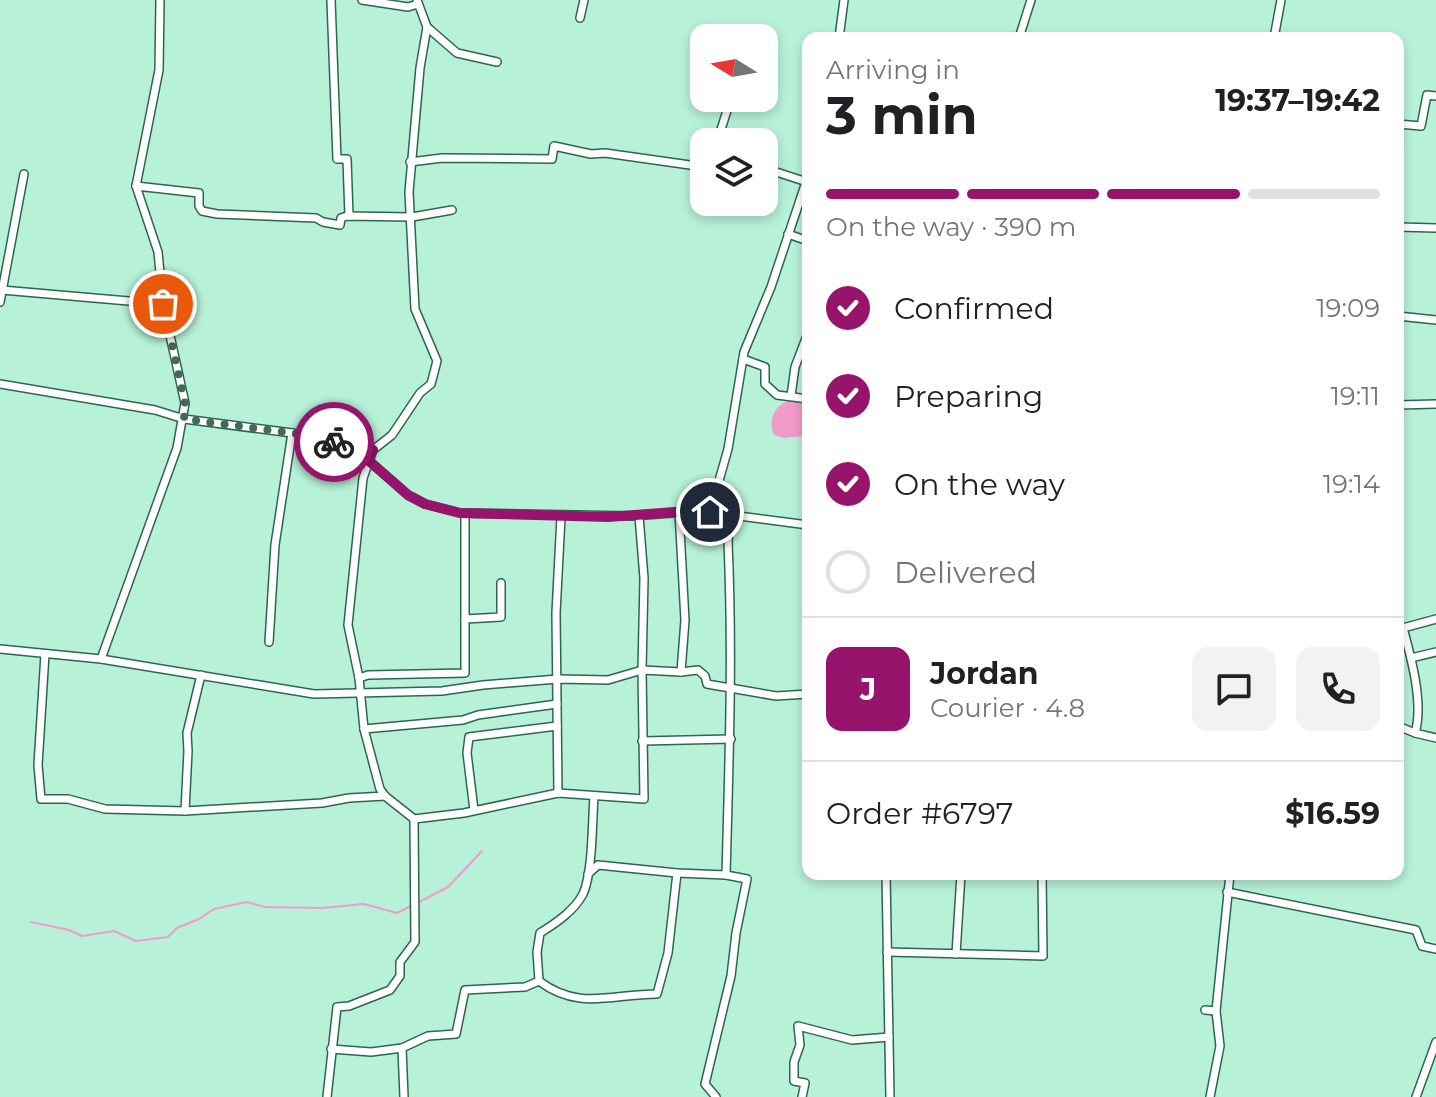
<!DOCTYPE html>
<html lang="en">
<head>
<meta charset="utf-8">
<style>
	:root { --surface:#fff; --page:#f2f2f2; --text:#202124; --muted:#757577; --line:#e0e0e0; --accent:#96146b }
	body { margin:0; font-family:Montserrat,sans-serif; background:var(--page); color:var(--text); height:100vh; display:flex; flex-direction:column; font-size:30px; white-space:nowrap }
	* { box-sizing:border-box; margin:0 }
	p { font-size:26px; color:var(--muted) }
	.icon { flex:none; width:44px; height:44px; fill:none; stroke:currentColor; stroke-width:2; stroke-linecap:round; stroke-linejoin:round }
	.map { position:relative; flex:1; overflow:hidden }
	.panel { position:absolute; left:802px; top:32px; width:602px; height:848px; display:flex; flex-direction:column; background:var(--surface); border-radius:16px; box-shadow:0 4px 12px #0003 }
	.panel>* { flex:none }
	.needle { width:52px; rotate:281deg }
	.buttons { position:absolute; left:690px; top:24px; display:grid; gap:16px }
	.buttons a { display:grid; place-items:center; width:88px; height:88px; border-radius:16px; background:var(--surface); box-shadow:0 4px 12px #0003; font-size:40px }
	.pin { position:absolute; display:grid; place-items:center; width:68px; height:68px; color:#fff; margin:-34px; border:4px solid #fff; border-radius:50%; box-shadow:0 2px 8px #0007 }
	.courier { position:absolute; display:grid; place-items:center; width:80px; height:80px; margin:-40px; border:6px solid #96146b; border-radius:50%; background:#fff; color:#222; box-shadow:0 2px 10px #0007 }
	.head em { font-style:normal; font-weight:700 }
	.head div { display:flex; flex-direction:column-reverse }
	.head { display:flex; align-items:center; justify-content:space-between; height:136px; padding:0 24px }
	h1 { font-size:52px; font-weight:700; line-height:60px }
	.bar { display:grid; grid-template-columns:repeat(4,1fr); gap:12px 8px; align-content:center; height:96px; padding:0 24px }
	.bar i { height:10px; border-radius:6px; background:var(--line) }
	.bar .current { background:var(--accent) }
	.bar p { grid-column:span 4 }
	.line { display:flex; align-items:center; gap:20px; padding:0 24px; border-top:2px solid var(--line) }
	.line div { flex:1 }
	.round { display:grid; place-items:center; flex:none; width:84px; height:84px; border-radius:16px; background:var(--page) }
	ol { padding:0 24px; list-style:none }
	li { display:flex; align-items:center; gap:24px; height:88px }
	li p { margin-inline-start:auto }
	li .icon { padding:8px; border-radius:50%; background:var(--accent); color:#fff; stroke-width:4 }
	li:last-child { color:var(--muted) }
	li i { width:44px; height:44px; border:4px solid var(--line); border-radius:50% }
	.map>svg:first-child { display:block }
</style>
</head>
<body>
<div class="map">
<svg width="1436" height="1097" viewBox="0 0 1436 1097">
	<rect width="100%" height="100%" fill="#b7f1d8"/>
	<path fill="#f29aca" d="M794,400L807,405V422L803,436L784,438L774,435C767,418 776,402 794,400Z"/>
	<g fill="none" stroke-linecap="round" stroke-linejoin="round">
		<g stroke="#f29aca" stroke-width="2">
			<path d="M419,902L448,887L482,851"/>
			<path d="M31,922L69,930L82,936L114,931L136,941L168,937L177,928L199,919L214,909L247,902L265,907L322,908L364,904L397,913L413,905"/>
		</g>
		<defs>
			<g id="street">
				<path d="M331,0L337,159H347L349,216"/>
				<path d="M362,0L408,7L418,4"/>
				<path d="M580,18L584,0"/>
				<path d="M427,27L457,53L497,62"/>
				<path d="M839,38L844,0"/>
				<path d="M1019,38L1031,0"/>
				<path d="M1274,38L1281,0"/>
				<path d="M1398,124L1421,126L1427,95L1436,96"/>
				<path d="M717,142L731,98"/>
				<path d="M410,162L442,158L552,159L554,146L591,154L605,153L704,167"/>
				<path d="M764,168L807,182"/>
				<path d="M136,186L199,193V206L202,211L217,214L316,218L323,222L340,225L341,218L347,216L412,217L452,210"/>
				<path d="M1398,227L1436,228"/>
				<path d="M788,234L808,241"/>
				<path d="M2,290L163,304"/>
				<path d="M0,302L24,174"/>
				<path d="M1398,316L1436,320"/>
				<path d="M743,359L765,367V384L777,395L808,399"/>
				<path d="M0,384L155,410L184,419L292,433L373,450"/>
				<path d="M791,396L795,367L808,333"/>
				<path d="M1398,405L1436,404"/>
				<path d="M368,460L408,495L425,504L460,513L632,516L700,511L808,525"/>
				<path d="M679,512L685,620L681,672"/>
				<path d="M710,512L728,449L744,352L771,287L808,176"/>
				<path d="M465,513V619"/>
				<path d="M1436,619L1403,628C1411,657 1424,704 1415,733L1436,738"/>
				<path d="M269,642L275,545L292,433"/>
				<path d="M0,649L101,659L314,694L442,691L483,685L558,679L608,680L642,670L681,672L698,670L705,676L707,684L776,696L808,694"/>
				<path d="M45,654L38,765L41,799H68L105,809L185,811L188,751L187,733L201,675"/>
				<path d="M1411,658L1436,652"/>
				<path d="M101,659L177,448L185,403L163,304L158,252L136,186L159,70L160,0"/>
				<path d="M359,678L368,675L465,673V619L501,617V583"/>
				<path d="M1398,726L1415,733"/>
				<path d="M364,729L463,720L478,715L557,704"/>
				<path d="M642,741L731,739"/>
				<path d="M558,793L556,613L561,517"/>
				<path d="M474,810L467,753L469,737L557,726"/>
				<path d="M185,811L322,803L349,798L385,796"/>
				<path d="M414,819L464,813L558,793L644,799L642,670L644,578L639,516"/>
				<path d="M588,874L598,865L677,873L726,875"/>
				<path d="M886,874L890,1097"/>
				<path d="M1227,892L1416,930L1422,946L1436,949"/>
				<path d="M887,952L1043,956L1042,874"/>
				<path d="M956,954L961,874"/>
				<path d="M539,981C579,1011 611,994 657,994L668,953L677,873"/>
				<path d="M1205,1010L1216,1011L1230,874"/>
				<path d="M402,1048L404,1097"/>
				<path d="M331,1049L371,1052L387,1050L402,1048L428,1036L456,1034L465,990L525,987L539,981L537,952L540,933C556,923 574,911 583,894C593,872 592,822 594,797"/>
				<path d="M327,1097L337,1007L349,1006L390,990L400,976V962L415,942L414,819L385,796L380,789L364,729L359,678L348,625L363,478L373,450L392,435L420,393L431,384L437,361L415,309L409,192L420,68L427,27L417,0"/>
				<path d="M716,1097L705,1084L731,976L736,933L747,879L726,875C729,764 733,654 728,543L730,513"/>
				<path d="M802,1097L805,1083L794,1081V1062L800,1045L798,1026L852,1040L889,1037"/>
				<path d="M1210,1097L1220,1046L1216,1011"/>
				<path d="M1416,1097L1436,1042"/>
			</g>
		</defs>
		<use href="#street" stroke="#2e6550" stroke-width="10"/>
		<use href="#street" stroke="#fff" stroke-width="7"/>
	</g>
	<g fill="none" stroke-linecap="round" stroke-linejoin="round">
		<path stroke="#45685a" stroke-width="8" stroke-dasharray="0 14.4" d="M163,304L185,403L184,419L292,433L334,442"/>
		<path stroke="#96146b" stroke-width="10" d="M334,442L373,450L368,460L408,495L425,504L460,513L608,517L688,511L710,512"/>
	</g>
</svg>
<div class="buttons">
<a><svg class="needle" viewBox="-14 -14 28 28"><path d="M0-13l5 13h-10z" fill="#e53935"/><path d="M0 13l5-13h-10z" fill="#757577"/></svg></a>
<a><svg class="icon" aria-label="layers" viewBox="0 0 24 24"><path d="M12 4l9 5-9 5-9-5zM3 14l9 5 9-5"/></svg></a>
</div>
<div class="pin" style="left:163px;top:304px;background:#ea580c"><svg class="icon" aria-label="bag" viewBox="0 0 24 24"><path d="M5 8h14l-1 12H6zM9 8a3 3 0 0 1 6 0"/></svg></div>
<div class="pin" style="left:710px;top:512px;background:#1f2937"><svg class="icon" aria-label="home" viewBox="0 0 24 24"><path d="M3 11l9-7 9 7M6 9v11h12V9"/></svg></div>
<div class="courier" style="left:334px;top:442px"><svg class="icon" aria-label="bike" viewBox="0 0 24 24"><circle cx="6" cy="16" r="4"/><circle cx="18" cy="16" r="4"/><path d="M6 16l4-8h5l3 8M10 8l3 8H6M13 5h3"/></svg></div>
<section class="panel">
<div class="head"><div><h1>3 min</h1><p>Arriving in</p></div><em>19:37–19:42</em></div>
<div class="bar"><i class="current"></i><i class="current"></i><i class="current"></i><i></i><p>On the way · 390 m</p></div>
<ol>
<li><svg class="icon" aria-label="check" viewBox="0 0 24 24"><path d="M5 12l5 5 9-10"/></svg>Confirmed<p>19:09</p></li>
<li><svg class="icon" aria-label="check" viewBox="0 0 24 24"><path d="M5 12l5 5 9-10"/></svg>Preparing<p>19:11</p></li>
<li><svg class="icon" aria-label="check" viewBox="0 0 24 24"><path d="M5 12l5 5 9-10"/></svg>On the way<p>19:14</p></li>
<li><i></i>Delivered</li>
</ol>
<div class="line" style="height:144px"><b class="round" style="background:var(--accent);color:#fff">J</b><div><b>Jordan</b><p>Courier · 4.8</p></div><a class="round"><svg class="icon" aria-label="chat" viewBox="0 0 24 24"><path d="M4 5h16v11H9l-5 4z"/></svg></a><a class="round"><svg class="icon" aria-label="phone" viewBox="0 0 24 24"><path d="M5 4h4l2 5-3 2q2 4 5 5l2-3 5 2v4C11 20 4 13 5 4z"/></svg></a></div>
<div class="line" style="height:104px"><div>Order #6797</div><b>$16.59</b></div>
</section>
</div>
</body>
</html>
